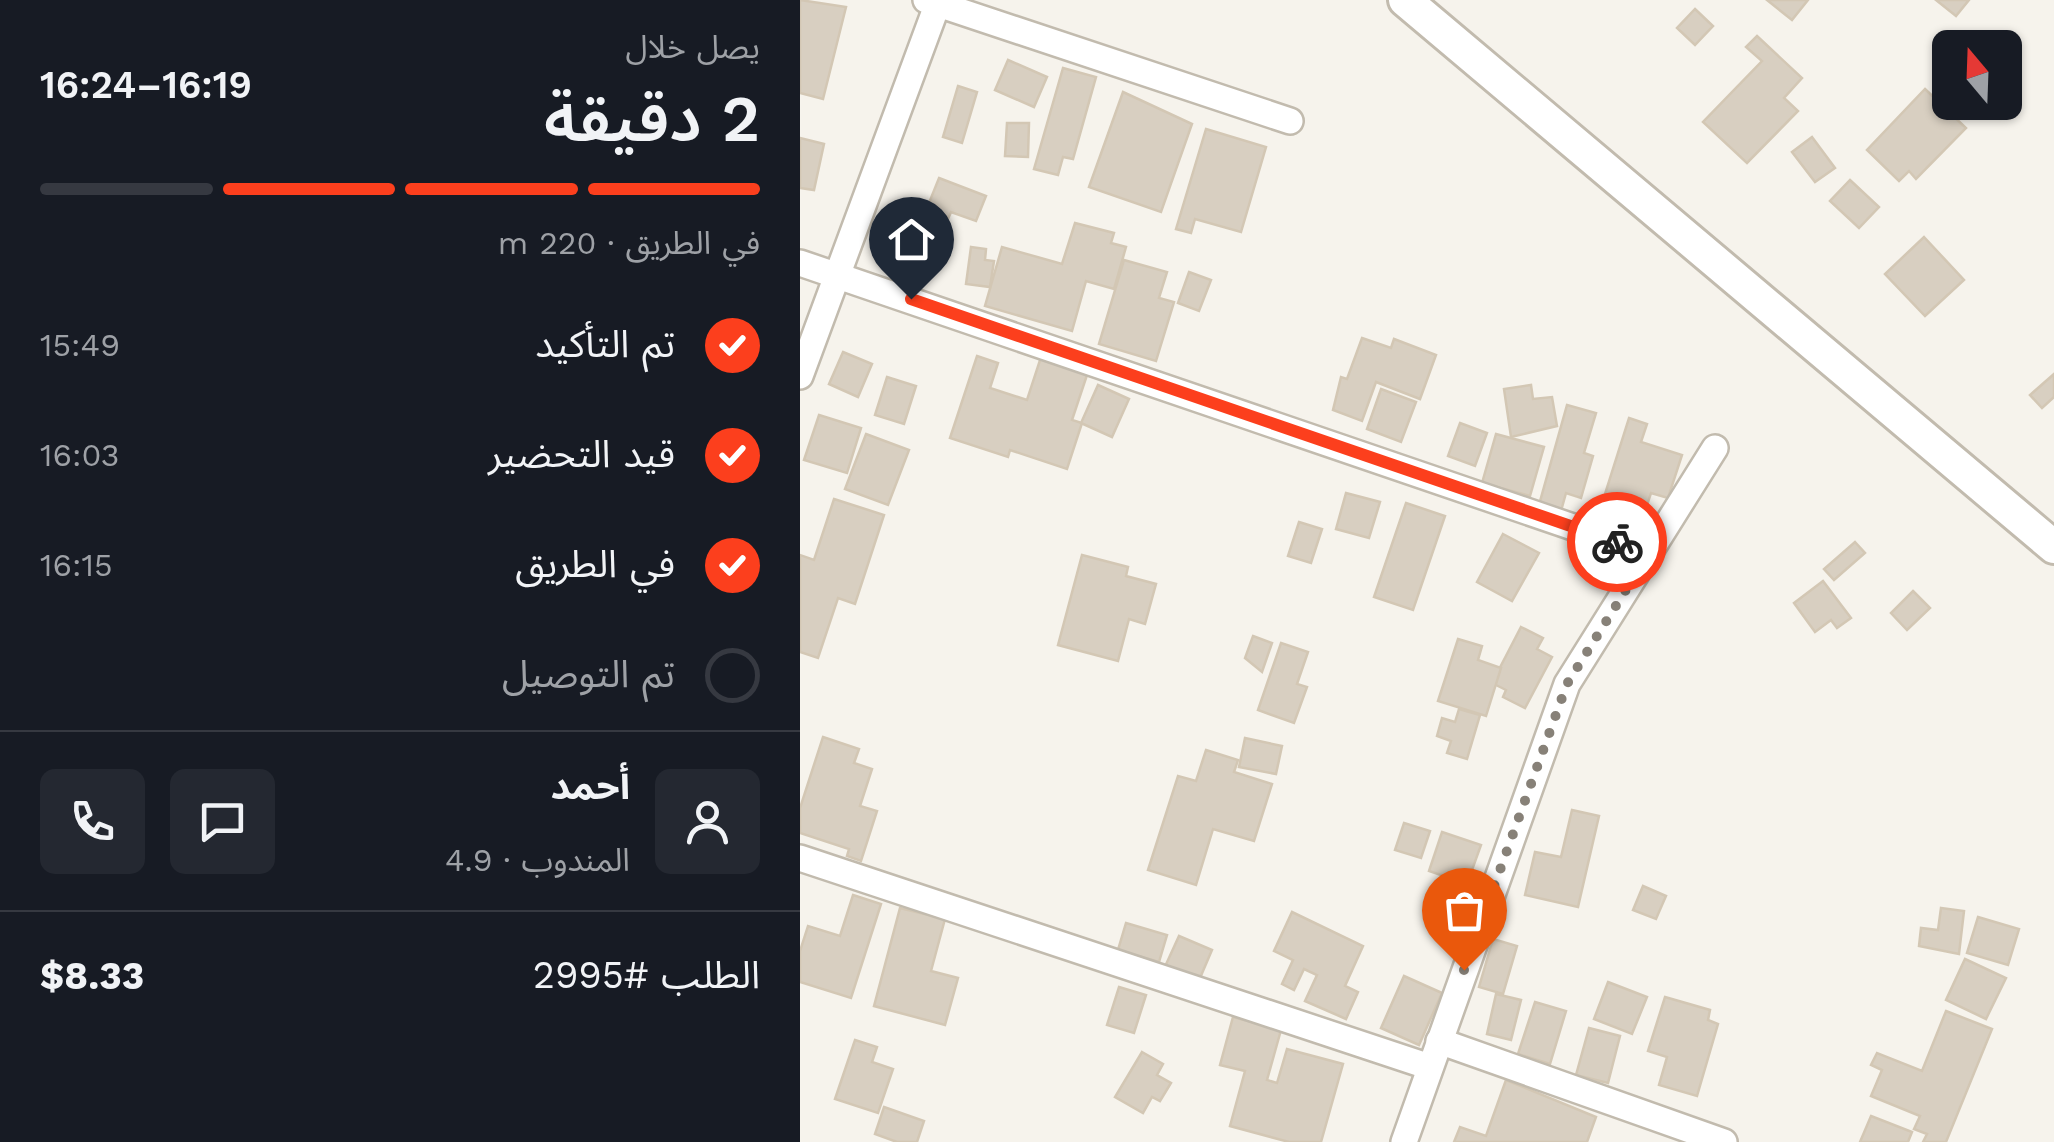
<!DOCTYPE html>
<html lang="ar">
<head>
<meta charset="utf-8">
<style>
	:root { --surface:#171b24; --page:#242831; --text:#f1f3f6; --muted:#9ea1a6; --line:#363941; --accent:#fc3f1d }
	body { margin:0; font-family:"Work Sans","Noto Sans Arabic",sans-serif; background:var(--page); color:var(--text); direction:rtl; height:100vh; display:flex; flex-direction:column; font-size:38px; white-space:nowrap }
	* { box-sizing:border-box; margin:0 }
	p { font-size:32px; color:var(--muted) }
	.icon { flex:none; width:55px; height:55px; fill:none; stroke:currentColor; stroke-width:2; stroke-linecap:round; stroke-linejoin:round }
	.map { position:relative; flex:1; overflow:hidden; direction:ltr }
	.drawer { display:flex; flex-direction:column; background:var(--surface); width:800px }
	.drawer>* { flex:none }
	.needle { width:65px; rotate:341deg }
	.tools { position:absolute; left:1132px; top:30px; display:grid; gap:20px }
	.tools a { display:grid; place-items:center; width:90px; height:90px; border-radius:15px; background:var(--surface); box-shadow:0 2px 8px #0004; font-size:50px }
	.pin { position:absolute; display:grid; place-items:center; width:85px; height:85px; color:#fff; margin:-102px -42px; border-radius:50% 50% 50% 0; rotate:-45deg; box-shadow:0 0 10px #0007 }
	.pin .icon { rotate:45deg }
	.courier { position:absolute; display:grid; place-items:center; width:100px; height:100px; margin:-50px; border:8px solid #fc3f1d; border-radius:50%; background:#fff; color:#222; box-shadow:0 2px 12px #0007 }
	.headline em { font-style:normal; font-weight:600 }
	.headline div { display:flex; flex-direction:column-reverse }
	.headline { display:flex; align-items:center; justify-content:space-between; height:170px; padding:0 40px }
	h1 { font-size:65px; font-weight:600; line-height:75px }
	.bar { display:grid; grid-template-columns:repeat(4,1fr); gap:15px 10px; align-content:center; height:120px; padding:0 40px }
	.bar i { height:12px; border-radius:8px; background:var(--line) }
	.bar .current { background:var(--accent) }
	.bar p { grid-column:span 4 }
	.line { display:flex; align-items:center; gap:25px; padding:0 40px; border-top:2px solid var(--line) }
	.line div { flex:1 }
	.round { display:grid; place-items:center; flex:none; width:105px; height:105px; border-radius:15px; background:var(--page) }
	ol { padding:0 40px; list-style:none }
	li { display:flex; align-items:center; gap:30px; height:110px }
	li p { margin-inline-start:auto }
	li .icon { padding:10px; border-radius:50%; background:var(--accent); color:#fff; stroke-width:4 }
	li:last-child { color:var(--muted) }
	li i { width:55px; height:55px; border:5px solid var(--line); border-radius:50% }
	main { display:flex; flex:1; min-height:0 }
	.map>svg:first-child { display:block }
</style>
</head>
<body>
<main>
<div class="map">
<svg width="1254" height="1142" viewBox="0 0 1254 1142">
	<rect width="100%" height="100%" fill="#f6f3ec"/>
	<g fill="#d8cfc1" stroke="#d3c7b4" stroke-width="2.5">
		<path d="M0,0L46,7L23,99L0,93Z"/>
		<path d="M967,0H1008L992,20Z"/>
		<path d="M1136,0H1169L1156,16Z"/>
		<path d="M895,9L913,26L895,45L877,28Z"/>
		<path d="M957,36L1002,78L984,98L998,111L947,163L903,122L962,61L946,47Z"/>
		<path d="M208,60L247,77L234,107L195,90Z"/>
		<path d="M263,68L296,77L273,159L263,157L258,175L234,169Z"/>
		<path d="M158,86L177,92L162,143L143,137Z"/>
		<path d="M1125,89L1166,128L1116,179L1109,171L1099,181L1067,150Z"/>
		<path d="M323,92L392,124L361,212L289,187Z"/>
		<path d="M207,123H229L228,157L205,156Z"/>
		<path d="M406,129L466,147L441,232L395,219L391,233L376,229Z"/>
		<path d="M1012,137L1035,168L1015,182L992,152Z"/>
		<path d="M0,138L24,144L14,190L0,188Z"/>
		<path d="M139,178L186,196L176,221L151,212L145,226L123,218Z"/>
		<path d="M1050,180L1079,207L1059,228L1030,201Z"/>
		<path d="M109,217L128,226L115,254L96,245Z"/>
		<path d="M275,223L314,233L311,243L326,247L314,289L286,281L272,331L185,306L202,247L262,264Z"/>
		<path d="M1124,237L1164,280L1125,316L1085,274Z"/>
		<path d="M171,247L186,249L185,260L194,261L190,287L166,284Z"/>
		<path d="M324,260L367,272L359,298L374,302L356,361L299,344Z"/>
		<path d="M389,272L411,280L399,311L378,303Z"/>
		<path d="M562,338L591,348L594,339L636,355L620,399L576,382L562,421L533,410L541,377L547,379Z"/>
		<path d="M43,352L72,364L58,397L29,384Z"/>
		<path d="M177,356L198,363L190,388L227,400L241,357L288,372L272,420L282,423L267,469L210,450L208,457L150,438Z"/>
		<path d="M1254,374V397L1242,408L1230,395Z"/>
		<path d="M87,377L116,386L104,424L75,415Z"/>
		<path d="M298,385L329,399L312,437L281,423Z"/>
		<path d="M731,385L733,399L752,397L757,426L711,437L704,389Z"/>
		<path d="M581,389L616,402L601,442L567,429Z"/>
		<path d="M767,405L796,413L784,453L793,456L781,498L766,493L761,511L739,505Z"/>
		<path d="M19,415L61,428L47,473L4,460Z"/>
		<path d="M829,418L847,424L841,442L882,455L868,498L851,493L840,526L799,513Z"/>
		<path d="M660,423L687,433L675,466L648,456Z"/>
		<path d="M66,434L109,450L88,505L45,489Z"/>
		<path d="M696,434L744,447L730,496L682,483Z"/>
		<path d="M546,493L580,502L569,538L536,529Z"/>
		<path d="M34,499L84,515L55,604L38,598L18,658L0,652V555L14,560Z"/>
		<path d="M606,503L645,516L613,610L574,597Z"/>
		<path d="M499,522L522,529L511,563L488,556Z"/>
		<path d="M703,534L739,553L712,601L677,582Z"/>
		<path d="M1055,542L1065,553L1034,580L1024,569Z"/>
		<path d="M282,555L328,567L326,576L356,584L345,624L329,619L318,661L258,645Z"/>
		<path d="M1023,581L1051,618L1037,628L1031,620L1015,632L994,603Z"/>
		<path d="M1113,591L1130,608L1107,630L1091,613Z"/>
		<path d="M721,627L743,638L737,649L752,657L725,708L703,697L706,690L692,683Z"/>
		<path d="M453,636L472,643L462,672L445,658Z"/>
		<path d="M658,639L682,646L678,660L701,668L686,716L638,701Z"/>
		<path d="M481,643L508,652L497,684L507,687L494,723L458,710Z"/>
		<path d="M659,709L680,715L667,759L647,753L651,741L637,736L642,718L655,722Z"/>
		<path d="M23,737L59,749L54,763L72,769L60,806L77,811L61,861L47,856L49,849L0,833V808Z"/>
		<path d="M445,738L482,746L476,774L439,767Z"/>
		<path d="M406,750L438,760L434,772L472,784L454,841L413,829L396,885L348,870L378,776L396,781Z"/>
		<path d="M772,810L799,816L778,907L725,895L735,852L761,857Z"/>
		<path d="M604,823L630,831L621,858L595,850Z"/>
		<path d="M642,832L681,845L667,884L629,871Z"/>
		<path d="M843,886L866,896L856,919L833,910Z"/>
		<path d="M53,895L81,904L51,998L0,982V951L8,926L40,936Z"/>
		<path d="M100,908L145,919L131,971L158,978L145,1025L74,1006Z"/>
		<path d="M1141,908L1164,911L1159,954L1119,946L1121,928L1138,930Z"/>
		<path d="M492,912L563,946L545,986L558,992L546,1019L505,1001L517,975L504,969L494,990L482,984L493,960L474,951Z"/>
		<path d="M1178,917L1219,929L1208,965L1167,953Z"/>
		<path d="M326,923L367,935L359,962L318,950Z"/>
		<path d="M379,936L412,950L397,985L363,971Z"/>
		<path d="M693,939L717,946L703,994L679,987Z"/>
		<path d="M1165,959L1206,978L1186,1019L1146,1000Z"/>
		<path d="M604,976L642,993L619,1045L581,1028Z"/>
		<path d="M808,982L847,997L832,1034L794,1019Z"/>
		<path d="M319,987L346,995L334,1033L307,1025Z"/>
		<path d="M696,994L721,1000L711,1040L687,1034Z"/>
		<path d="M865,997L910,1010L908,1020L918,1024L897,1096L859,1085L867,1057L848,1051Z"/>
		<path d="M735,1002L766,1011L750,1064L718,1054Z"/>
		<path d="M1146,1011L1192,1029L1146,1142H1123L1127,1134L1114,1129L1120,1116L1071,1096L1082,1070L1071,1065L1077,1053L1122,1071Z"/>
		<path d="M433,1017L481,1030L467,1080L477,1083L487,1049L543,1064L521,1142H489L430,1126L445,1071L420,1065Z"/>
		<path d="M789,1028L820,1036L808,1083L776,1075Z"/>
		<path d="M55,1040L77,1047L72,1062L93,1069L78,1113L35,1099Z"/>
		<path d="M342,1052L363,1064L357,1075L371,1083L360,1101L352,1097L343,1113L315,1097Z"/>
		<path d="M706,1080L796,1117L787,1142H654L660,1127L686,1136Z"/>
		<path d="M84,1107L124,1121L117,1142H97L75,1134Z"/>
		<path d="M1071,1116L1112,1132L1108,1142H1060Z"/>
	</g>
	<g fill="none" stroke-linecap="round" stroke-linejoin="round">
		<defs>
			<g id="minor">
				<path d="M126,0L490,121"/>
				<path d="M0,263L849,553"/>
				<path d="M0,376L139,0"/>
				<path d="M0,858L630,1067"/>
				<path d="M639,1041L924,1142"/>
				<path d="M604,1142L767,684L915,448"/>
			</g>
			<path id="tertiary" d="M605,0L1254,547"/>
		</defs>
		<use href="#minor" stroke="#c2bbae" stroke-width="30"/>
		<use href="#tertiary" stroke="#c2bbae" stroke-width="38"/>
		<use href="#minor" stroke="#fff" stroke-width="25"/>
		<use href="#tertiary" stroke="#fff" stroke-width="32"/>
	</g>
	<g fill="none" stroke-linecap="round" stroke-linejoin="round">
		<path stroke="#878178" stroke-width="10" stroke-dasharray="0 18" d="M664,970L767,684L849,553L817,542"/>
		<path stroke="#fc3f1d" stroke-width="12" d="M111,299L817,542"/>
	</g>
</svg>
<div class="tools">
<a><svg class="needle" viewBox="-14 -14 28 28"><path d="M0-13l5 13h-10z" fill="#e53935"/><path d="M0 13l5-13h-10z" fill="#9ea1a6"/></svg></a>
</div>
<div class="pin" style="left:664px;top:970px;background:#ea580c"><svg class="icon" aria-label="bag" viewBox="0 0 24 24"><path d="M5 8h14l-1 12H6zM9 8a3 3 0 0 1 6 0"/></svg></div>
<div class="pin" style="left:111px;top:299px;background:#1f2937"><svg class="icon" aria-label="home" viewBox="0 0 24 24"><path d="M3 11l9-7 9 7M6 9v11h12V9"/></svg></div>
<div class="courier" style="left:817px;top:542px"><svg class="icon" aria-label="bike" viewBox="0 0 24 24"><circle cx="6" cy="16" r="4"/><circle cx="18" cy="16" r="4"/><path d="M6 16l4-8h5l3 8M10 8l3 8H6M13 5h3"/></svg></div>
</div>
<section class="drawer">
<div class="headline"><div><h1>2 دقيقة</h1><p>يصل خلال</p></div><em>16:19–16:24</em></div>
<div class="bar"><i class="current"></i><i class="current"></i><i class="current"></i><i></i><p>في الطريق · 220 m</p></div>
<ol>
<li><svg class="icon" aria-label="check" viewBox="0 0 24 24"><path d="M5 12l5 5 9-10"/></svg>تم التأكيد<p>15:49</p></li>
<li><svg class="icon" aria-label="check" viewBox="0 0 24 24"><path d="M5 12l5 5 9-10"/></svg>قيد التحضير<p>16:03</p></li>
<li><svg class="icon" aria-label="check" viewBox="0 0 24 24"><path d="M5 12l5 5 9-10"/></svg>في الطريق<p>16:15</p></li>
<li><i></i>تم التوصيل</li>
</ol>
<div class="line" style="height:180px"><a class="round"><svg class="icon" aria-label="person" viewBox="0 0 24 24"><circle cx="12" cy="8" r="4"/><path d="M4 21q1-7 8-7t8 7"/></svg></a><div><b>أحمد</b><p>المندوب · 4.9</p></div><a class="round"><svg class="icon" aria-label="chat" viewBox="0 0 24 24"><path d="M4 5h16v11H9l-5 4z"/></svg></a><a class="round"><svg class="icon" aria-label="phone" viewBox="0 0 24 24"><path d="M5 4h4l2 5-3 2q2 4 5 5l2-3 5 2v4C11 20 4 13 5 4z"/></svg></a></div>
<div class="line" style="height:130px"><div>الطلب #2995</div><b>$8.33</b></div>
</section>
</main>
</body>
</html>
